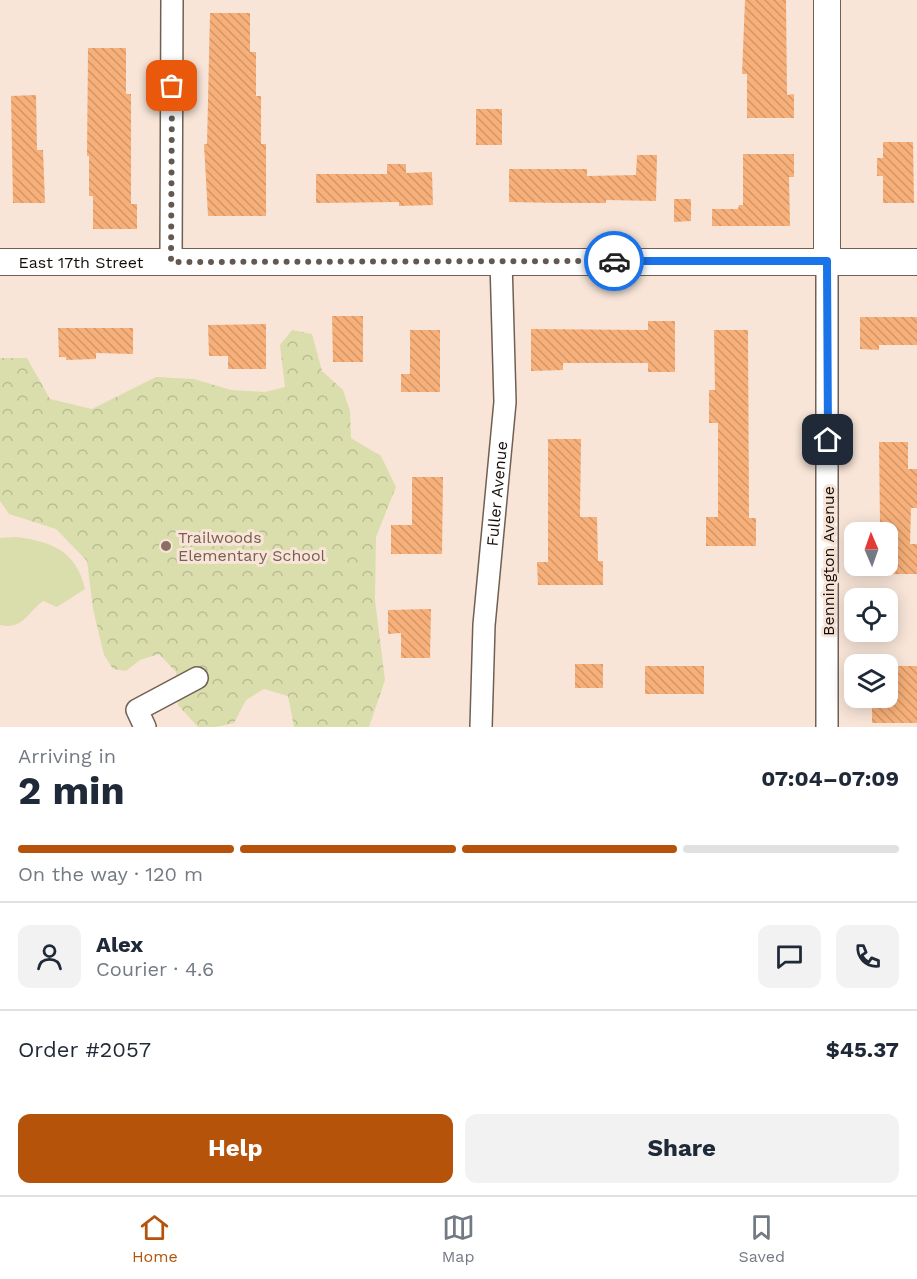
<!DOCTYPE html>
<html lang="en">
<head>
<meta charset="utf-8">
<style>
	:root { --surface:#fff; --page:#f2f2f3; --text:#1f2937; --muted:#747a83; --line:#e0e1e3; --accent:#b45309 }
	body { margin:0; font-family:"Work Sans",sans-serif; background:var(--page); color:var(--text); height:100vh; display:flex; flex-direction:column; font-size:22px; white-space:nowrap }
	* { box-sizing:border-box; margin:0 }
	p { font-size:20px; color:var(--muted) }
	.icon { flex:none; width:33px; height:33px; fill:none; stroke:currentColor; stroke-width:2; stroke-linecap:round; stroke-linejoin:round }
	.map { position:relative; height:727px; overflow:hidden }
	.side { display:flex; flex-direction:column; background:var(--surface); flex:1 }
	.side>* { flex:none }
	.needle { width:39px; rotate:358deg }
	.controls { position:absolute; left:844px; top:522px; display:grid; gap:12px }
	.controls a { display:grid; place-items:center; width:54px; height:54px; border-radius:12px; background:var(--surface); box-shadow:0 3px 15px #0003; font-size:30px }
	.pin { position:absolute; display:grid; place-items:center; width:51px; height:51px; color:#fff; margin:-26px; border-radius:12px; box-shadow:0 3px 9px #0006 }
	.courier { position:absolute; display:grid; place-items:center; width:60px; height:60px; margin:-30px; border:4px solid #1a73e8; border-radius:50%; background:#fff; color:#222; box-shadow:0 2px 8px #0007 }
	.overview em { font-style:normal; font-weight:700 }
	.overview div { display:flex; flex-direction:column-reverse }
	.overview { display:flex; align-items:center; justify-content:space-between; height:102px; padding:0 18px }
	h1 { font-size:39px; font-weight:700; line-height:45px }
	.bar { display:grid; grid-template-columns:repeat(4,1fr); gap:9px 6px; align-content:center; height:72px; padding:0 18px }
	.bar i { height:8px; border-radius:4px; background:var(--line) }
	.bar .current { background:var(--accent) }
	.bar p { grid-column:span 4 }
	.line { display:flex; align-items:center; gap:15px; padding:0 18px; border-top:2px solid var(--line) }
	.line div { flex:1 }
	.round { display:grid; place-items:center; flex:none; width:63px; height:63px; border-radius:12px; background:var(--page) }
	.button { display:flex; gap:12px; margin-top:auto; padding:12px 18px }
	.button a { flex:1; height:69px; border-radius:12px; background:var(--accent); color:#fff; font-size:24px; font-weight:700; line-height:69px; text-align:center }
	.button a+a { background:var(--page); color:var(--text) }
	.menu { display:flex; justify-content:space-around; align-items:center; height:84px; border-top:2px solid var(--line); background:var(--surface); font-size:16px; color:var(--muted) }
	.menu a { display:grid; justify-items:center; gap:3px }
	.menu .current { color:var(--accent) }
	.map>svg:first-child { display:block }
</style>
</head>
<body>
<div class="map">
<svg width="917" height="727" viewBox="0 0 917 727">
	<defs>
		<pattern id="forest-crowns" width="20" height="18" patternUnits="userSpaceOnUse" patternTransform="scale(1.5)"><rect width="20" height="18" fill="#dadeac"/><path d="M2 6a3 3 0 1 1 6 0M12 15a3 3 0 1 1 6 0" fill="none" stroke="#babd93"/></pattern>
		<pattern id="building-back-hatch" width="6" height="6" patternUnits="userSpaceOnUse" patternTransform="scale(1.5)"><rect width="6" height="6" fill="#f7b079"/><path d="M-1 5l2 2M0 0l6 6M5-1l2 2" fill="none" stroke="#d39667"/></pattern>
	</defs>
	<rect width="100%" height="100%" fill="#f8e5d8"/>
	<path fill="url(#forest-crowns)" d="M292,330L312,334L322,371L343,390L350,411L351,438L381,456L396,487L376,537L375,600L385,680L369,727H294L288,696L264,689L246,700L234,723L216,727H198L178,705L176,672L159,654L140,660L126,671L113,669L104,655L93,609L87,561L56,529L9,514L0,501V358H27L50,399L92,409L156,377L194,379L231,390L265,392L285,387L280,345Z"/>
	<path fill="#dadeac" d="M17,537C53,542 76,551 85,589L57,607L43,601C27,613 23,630 0,625V538Z"/>
	<g fill="url(#building-back-hatch)">
		<path d="M745,0H786L787,95L794,94V118H747V74H742Z"/>
		<path d="M210,13H250V52H256V96H261V144H266V216H208L204,144H207Z"/>
		<path d="M88,48H126V94H131V204H137V229H93V196H89V156H87Z"/>
		<path d="M36,95L37,150H43L45,203H13L11,96Z"/>
		<rect x="476" y="109" width="26" height="36"/>
		<path d="M883,142H913L914,203H883V176H877V158H883Z"/>
		<path d="M743,154H794V177H789L790,226H712V209H738L739,205H743Z"/>
		<path d="M637,155H657L656,201L606,200V203H561L509,202V169H587V176L636,175Z"/>
		<path d="M387,164H406V173L432,172L433,205L399,206V202L316,203V174H387Z"/>
		<path d="M674,199H691V221L674,222Z"/>
		<path d="M332,316H363V362H333Z"/>
		<path d="M860,317H917V345H879V350L860,349Z"/>
		<path d="M648,321H675V372H648V363H563V370L531,371V329L648,330Z"/>
		<path d="M266,324V369H228V356H209L208,325Z"/>
		<path d="M58,328H133V354L96,353V359L66,360V357H59Z"/>
		<path d="M410,330H440V392H401V374H410Z"/>
		<path d="M714,330H748L749,518H756V546H706V517H718V423H709V390H715Z"/>
		<path d="M548,439H581L580,517H597L598,561H603V585H538L537,562H548Z"/>
		<path d="M879,442H908V469H917V508H911L910,544H917V574H888V523H880Z"/>
		<path d="M412,477H443L442,554H391V525H412Z"/>
		<path d="M431,609L430,658H401V633L388,634V610Z"/>
		<rect x="575" y="664" width="28" height="24"/>
		<rect x="645" y="666" width="59" height="28"/>
		<path d="M888,666H917V723H872V698H888Z"/>
	</g>
	<g fill="none" stroke-linecap="round" stroke-linejoin="round">
		<defs>
			<g id="minor">
				<path d="M827,261V727"/>
				<path d="M171,262L172,0"/>
				<path d="M145,727L137,710L197,678"/>
				<path id="s1" d="M481,727L484,625L505,402L501,261"/>
			</g>
			<g id="tertiary">
				<path d="M827,0V261"/>
				<path id="s2" d="M0,262H917"/>
			</g>
		</defs>
		<use href="#minor" stroke="#706054" stroke-width="24"/>
		<use href="#tertiary" stroke="#706054" stroke-width="28"/>
		<use href="#minor" stroke="#fff" stroke-width="21"/>
		<use href="#tertiary" stroke="#fff" stroke-width="26"/>
	</g>
	<g fill="none" stroke-linecap="round" stroke-linejoin="round">
		<path stroke="#645952" stroke-width="6" stroke-dasharray="0 10.8" d="M172,86L171,262L614,261"/>
		<path stroke="#1a73e8" stroke-width="8" d="M614,261H827L828,440"/>
	</g>
	<circle fill="#8d6e63" stroke="#f8e5d8" stroke-width="2" cx="166" cy="546" r="6"/>
	<g text-anchor="middle" dominant-baseline="central" stroke-width="6" stroke-linejoin="round" paint-order="stroke">
		<g font-size="16" fill="#140e0a" stroke="#f8e5d8">
			<text stroke="none"><textPath href="#s2" startOffset="81">East 17th Street</textPath></text>
			<text stroke="none"><textPath href="#s1" startOffset="234">Fuller Avenue</textPath></text>
			<text transform="translate(828 561) rotate(-90)">Bennington Avenue</text>
		</g>
		<g font-size="16" fill="#785e54" stroke="#f8e5d8" text-anchor="start">
			<text x="178" y="537">Trailwoods<tspan x="178" dy="18">Elementary School</tspan></text>
		</g>
	</g>
</svg>
<div class="controls">
<a><svg class="needle" viewBox="-14 -14 28 28"><path d="M0-13l5 13h-10z" fill="#e53935"/><path d="M0 13l5-13h-10z" fill="#747a83"/></svg></a>
<a><svg class="icon" aria-label="locate" viewBox="0 0 24 24"><circle cx="12" cy="12" r="6"/><path d="M12 2v4M12 18v4M2 12h4M18 12h4"/></svg></a>
<a><svg class="icon" aria-label="layers" viewBox="0 0 24 24"><path d="M12 4l9 5-9 5-9-5zM3 14l9 5 9-5"/></svg></a>
</div>
<div class="pin" style="left:172px;top:86px;background:#ea580c"><svg class="icon" aria-label="bag" viewBox="0 0 24 24"><path d="M5 8h14l-1 12H6zM9 8a3 3 0 0 1 6 0"/></svg></div>
<div class="pin" style="left:828px;top:440px;background:#1f2937"><svg class="icon" aria-label="home" viewBox="0 0 24 24"><path d="M3 11l9-7 9 7M6 9v11h12V9"/></svg></div>
<div class="courier" style="left:614px;top:261px"><svg class="icon" aria-label="car" viewBox="0 0 24 24"><path d="M5 17H2v-5l4-1 3-4h7l3 4 3 1v5h-3M9 17h6M6 11h13"/><circle cx="7" cy="17" r="2"/><circle cx="17" cy="17" r="2"/></svg></div>
</div>
<section class="side">
<div class="overview"><div><h1>2 min</h1><p>Arriving in</p></div><em>07:04–07:09</em></div>
<div class="bar"><i class="current"></i><i class="current"></i><i class="current"></i><i></i><p>On the way · 120 m</p></div>
<div class="line" style="height:108px"><a class="round"><svg class="icon" aria-label="person" viewBox="0 0 24 24"><circle cx="12" cy="8" r="4"/><path d="M4 21q1-7 8-7t8 7"/></svg></a><div><b>Alex</b><p>Courier · 4.6</p></div><a class="round"><svg class="icon" aria-label="chat" viewBox="0 0 24 24"><path d="M4 5h16v11H9l-5 4z"/></svg></a><a class="round"><svg class="icon" aria-label="phone" viewBox="0 0 24 24"><path d="M5 4h4l2 5-3 2q2 4 5 5l2-3 5 2v4C11 20 4 13 5 4z"/></svg></a></div>
<div class="line" style="height:78px"><div>Order #2057</div><b>$45.37</b></div>
<div class="button"><a>Help</a><a>Share</a></div>
</section>
<nav class="menu">
<a class="current"><svg class="icon" aria-label="home" viewBox="0 0 24 24"><path d="M3 11l9-7 9 7M6 9v11h12V9"/></svg>Home</a>
<a><svg class="icon" aria-label="map" viewBox="0 0 24 24"><path d="M3 6l6-2 6 2 6-2v14l-6 2-6-2-6 2zM9 4v14M15 6v14"/></svg>Map</a>
<a><svg class="icon" aria-label="saved" viewBox="0 0 24 24"><path d="M7 4h10v16l-5-4-5 4z"/></svg>Saved</a>
</nav>
</body>
</html>
